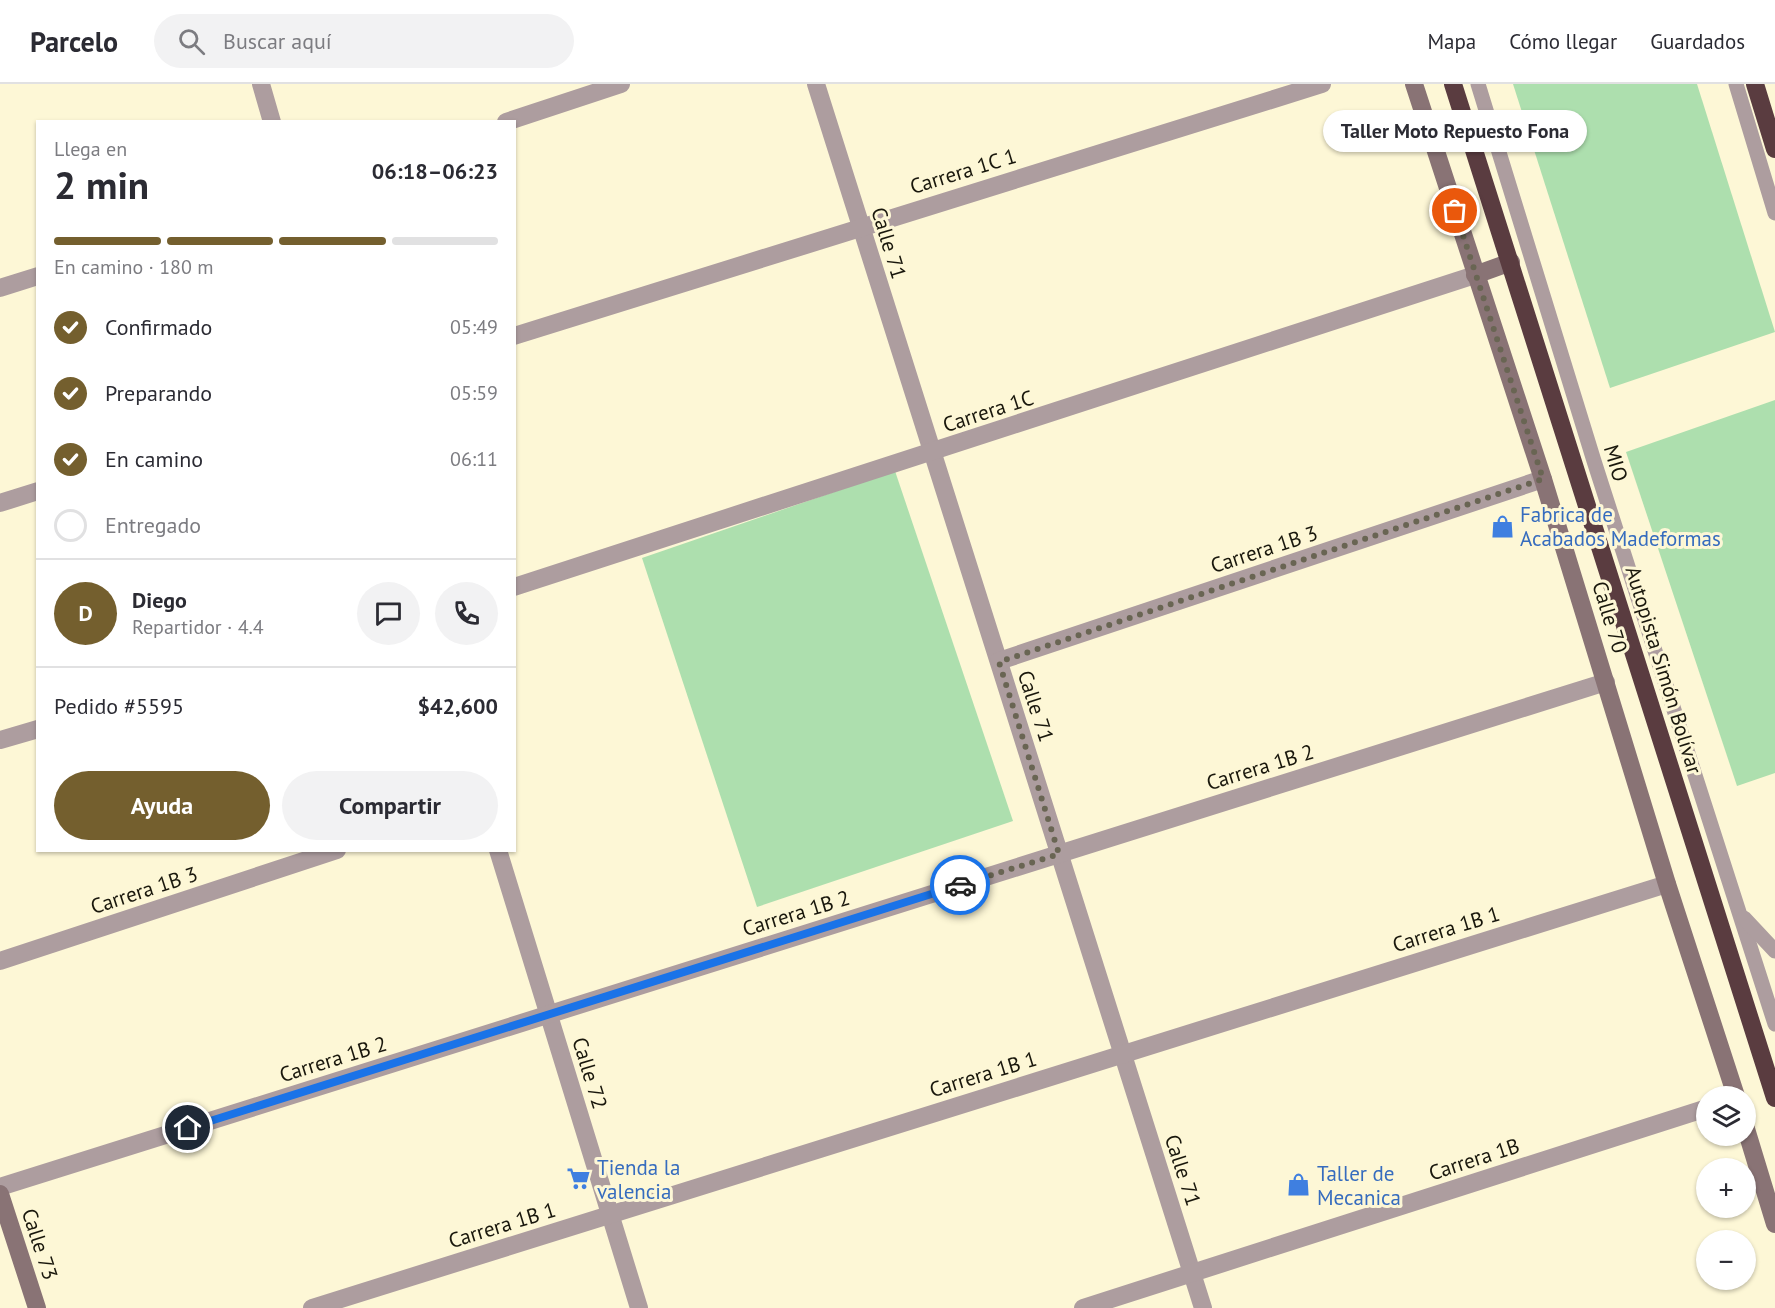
<!DOCTYPE html>
<html lang="es">
<head>
<meta charset="utf-8">
<style>
	:root { --surface:#fff; --page:#f2f2f3; --text:#2b2b33; --muted:#7c7c81; --line:#e1e1e2; --accent:#745f2e }
	body { margin:0; font-family:"PT Sans",sans-serif; background:var(--page); color:var(--text); height:100vh; display:flex; flex-direction:column; font-size:22px; white-space:nowrap }
	* { box-sizing:border-box; margin:0 }
	p { font-size:20px; color:var(--muted) }
	.icon { flex:none; width:33px; height:33px; fill:none; stroke:currentColor; stroke-width:2; stroke-linecap:round; stroke-linejoin:round }
	.map { position:relative; flex:1; overflow:hidden }
	.side { position:absolute; left:36px; top:36px; width:480px; height:732px; display:flex; flex-direction:column; background:var(--surface); border-radius:0px; box-shadow:0 2px 4px #0004 }
	.side>* { flex:none }
	.tools { position:absolute; left:1696px; top:1002px; display:grid; gap:12px }
	.tools a { display:grid; place-items:center; width:60px; height:60px; border-radius:50%; background:var(--surface); box-shadow:0 2px 4px #0004; font-size:30px }
	.pin { position:absolute; display:grid; place-items:center; width:51px; height:51px; color:#fff; margin:-26px; border:3px solid #fff; border-radius:50%; box-shadow:0 2px 6px #0007 }
	.courier { position:absolute; display:grid; place-items:center; width:60px; height:60px; margin:-30px; border:4px solid #1a73e8; border-radius:50%; background:#fff; color:#222; box-shadow:0 2px 8px #0007 }
	.bubble { position:absolute; height:42px; border-radius:21px; background:var(--surface); box-shadow:0 2px 4px #0004; font-size:20px; font-weight:700; line-height:42px; text-align:center }
	.summary em { font-style:normal; font-weight:700 }
	.summary div { display:flex; flex-direction:column-reverse }
	.summary { display:flex; align-items:center; justify-content:space-between; height:102px; padding:0 18px }
	h1 { font-size:39px; font-weight:700; line-height:45px }
	.bar { display:grid; grid-template-columns:repeat(4,1fr); gap:9px 6px; align-content:center; height:72px; padding:0 18px }
	.bar i { height:8px; border-radius:4px; background:var(--line) }
	.bar .current { background:var(--accent) }
	.bar p { grid-column:span 4 }
	.line { display:flex; align-items:center; gap:15px; padding:0 18px; border-top:2px solid var(--line) }
	.line div { flex:1 }
	.round { display:grid; place-items:center; flex:none; width:63px; height:63px; border-radius:32px; background:var(--page) }
	ol { padding:0 18px; list-style:none }
	li { display:flex; align-items:center; gap:18px; height:66px }
	li p { margin-inline-start:auto }
	li .icon { padding:6px; border-radius:50%; background:var(--accent); color:#fff; stroke-width:4 }
	li:last-child { color:var(--muted) }
	li i { width:33px; height:33px; border:3px solid var(--line); border-radius:50% }
	.button { display:flex; gap:12px; margin-top:auto; padding:12px 18px }
	.button a { flex:1; height:69px; border-radius:36px; background:var(--accent); color:#fff; font-size:24px; font-weight:700; line-height:69px; text-align:center }
	.button a+a { background:var(--page); color:var(--text) }
	header { display:flex; align-items:center; gap:36px; box-sizing:border-box; height:84px; padding:0 30px; background:var(--surface); border-bottom:2px solid var(--line) }
	header strong { font-size:28px }
	nav { display:flex; gap:33px; margin-inline-start:auto; font-size:21px }
	.search { width:420px; height:54px; background:var(--page); display:flex; align-items:center; gap:15px; box-sizing:border-box; padding:0 21px; border-radius:33px; color:var(--muted); font-size:22px }
	.map>svg:first-child { display:block }
</style>
</head>
<body>
<header>
<strong>Parcelo</strong>
<div class="search"><svg class="icon" aria-label="search" viewBox="0 0 24 24"><circle cx="10" cy="10" r="6"/><path d="M15 15l6 6"/></svg>Buscar aquí</div>
<nav><a>Mapa</a><a>Cómo llegar</a><a>Guardados</a></nav>
</header>
<div class="map">
<svg width="1775" height="1224" viewBox="0 0 1775 1224">
	<rect width="100%" height="100%" fill="#fdf7d6"/>
	<g fill="#addfae">
		<path d="M1513,0H1697L1775,248L1610,304Z"/>
		<path d="M1775,316V689L1737,702L1626,368Z"/>
		<path d="M895,387L1013,737L757,823L642,474Z"/>
	</g>
	<g fill="none" stroke-linecap="round" stroke-linejoin="round">
		<g stroke="#ad9d9f" stroke-width="15">
			<path d="M1478,0L1594,377L1775,940"/>
			<path d="M1736,0L1775,129"/>
			<path d="M1744,834L1775,867"/>
		</g>
		<g stroke="#ad9d9f" stroke-width="18">
			<path d="M261,0L272,38"/>
			<path d="M816,0L1203,1224"/>
			<path d="M506,38L621,0"/>
			<path d="M0,204L38,192"/>
			<path d="M514,252L1322,0"/>
			<path d="M0,419L38,407"/>
			<path d="M514,503L1475,191"/>
			<path d="M999,577L1543,395"/>
			<path d="M0,656L38,645"/>
			<path d="M498,766L639,1224"/>
			<path d="M0,877L337,766"/>
			<path d="M0,1103L1606,598"/>
			<path d="M312,1224L1667,800"/>
			<path d="M1083,1224L1707,1024"/>
		</g>
		<g stroke="#897375" stroke-width="18">
			<path d="M1414,0L1543,395L1667,800L1736,1012"/>
			<path d="M1475,191L1511,178"/>
			<path d="M1746,1045L1775,1140"/>
			<path d="M0,1110L37,1224"/>
		</g>
		<g stroke="#5a3c40" stroke-width="18">
			<path d="M1453,0L1775,1014"/>
			<path d="M1755,0L1775,65"/>
		</g>
	</g>
	<g fill="none" stroke-linecap="round" stroke-linejoin="round">
		<path stroke="#696553" stroke-width="6" stroke-dasharray="0 10.8" d="M960,801L1059,770L999,578L1543,395L1455,127"/>
		<path stroke="#1a73e8" stroke-width="8" d="M188,1044L960,801"/>
	</g>
	<defs>
		<symbol id="shop-bare" viewBox="-9 -9 18 18"><path d="M-5-2.5h2.3a2.7 3.5 0 0 1 5.4 0H5L5.5 6h-11ZM-1.5-2.5h3a1.5 2.3 0 0 0-3 0Z" fill="#3f7fe0" stroke="#fdf7d6" stroke-width="2.5" paint-order="stroke"/></symbol>
		<symbol id="supermarket-bare" viewBox="-9 -9 18 18"><path d="M-6-5.5h2.5l.6 2H6L4.5 2H-2.5L-4.4-4H-6ZM-1.5 3.2a1.3 1.3 0 1 0 .1 0ZM3 3.2a1.3 1.3 0 1 0 .1 0Z" fill="#3f7fe0" stroke="#fdf7d6" stroke-width="2.5" paint-order="stroke"/></symbol>
	</defs>
	<g fill-rule="evenodd">
		<use href="#shop-bare" x="1486" y="426" width="33" height="33"/>
		<use href="#supermarket-bare" x="562" y="1078" width="33" height="33"/>
		<use href="#shop-bare" x="1282" y="1084" width="33" height="33"/>
	</g>
	<g text-anchor="middle" dominant-baseline="central" stroke-width="6" stroke-linejoin="round" paint-order="stroke">
		<g font-size="21" fill="#19170c" stroke="#fdf7d6">
			<text transform="translate(963 87) rotate(-17)">Carrera 1C 1</text>
			<text transform="translate(889 159) rotate(73)">Calle 71</text>
			<text transform="translate(988 327) rotate(-18)">Carrera 1C</text>
			<text transform="translate(1616 379) rotate(73)">MIO</text>
			<text transform="translate(1264 465) rotate(-18)">Carrera 1B 3</text>
			<text transform="translate(1610 533) rotate(73)">Calle 70</text>
			<text transform="translate(1664 586) rotate(73)">Autopista Simón Bolívar</text>
			<text transform="translate(1036 622) rotate(72)">Calle 71</text>
			<text transform="translate(1260 683) rotate(-17)">Carrera 1B 2</text>
			<text transform="translate(144 806) rotate(-18)">Carrera 1B 3</text>
			<text transform="translate(796 829) rotate(-17)">Carrera 1B 2</text>
			<text transform="translate(1446 845) rotate(-17)">Carrera 1B 1</text>
			<text transform="translate(333 975) rotate(-17)">Carrera 1B 2</text>
			<text transform="translate(590 989) rotate(73)">Calle 72</text>
			<text transform="translate(983 990) rotate(-17)">Carrera 1B 1</text>
			<text transform="translate(1474 1075) rotate(-18)">Carrera 1B</text>
			<text transform="translate(1183 1086) rotate(72)">Calle 71</text>
			<text transform="translate(502 1141) rotate(-17)">Carrera 1B 1</text>
			<text transform="translate(40 1160) rotate(72)">Calle 73</text>
		</g>
		<g font-size="21" fill="#366cbe" stroke="#fdf7d6" text-anchor="start">
			<text x="1520" y="430">Fabrica de<tspan x="1520" dy="24">Acabados Madeformas</tspan></text>
			<text x="597" y="1083">Tienda la<tspan x="597" dy="24">valencia</tspan></text>
			<text x="1317" y="1089">Taller de<tspan x="1317" dy="24">Mecanica</tspan></text>
		</g>
	</g>
</svg>
<div class="tools">
<a><svg class="icon" aria-label="layers" viewBox="0 0 24 24"><path d="M12 4l9 5-9 5-9-5zM3 14l9 5 9-5"/></svg></a>
<a>+</a>
<a>−</a>
</div>
<div class="pin" style="left:1455px;top:127px;background:#ea580c"><svg class="icon" aria-label="bag" viewBox="0 0 24 24"><path d="M5 8h14l-1 12H6zM9 8a3 3 0 0 1 6 0"/></svg></div>
<div class="pin" style="left:188px;top:1044px;background:#1f2937"><svg class="icon" aria-label="home" viewBox="0 0 24 24"><path d="M3 11l9-7 9 7M6 9v11h12V9"/></svg></div>
<div class="courier" style="left:960px;top:801px"><svg class="icon" aria-label="car" viewBox="0 0 24 24"><path d="M5 17H2v-5l4-1 3-4h7l3 4 3 1v5h-3M9 17h6M6 11h13"/><circle cx="7" cy="17" r="2"/><circle cx="17" cy="17" r="2"/></svg></div>
<div class="bubble" style="left:1323px;top:26px;width:264px">Taller Moto Repuesto Fona</div>
<section class="side">
<div class="summary"><div><h1>2 min</h1><p>Llega en</p></div><em>06:18–06:23</em></div>
<div class="bar"><i class="current"></i><i class="current"></i><i class="current"></i><i></i><p>En camino · 180 m</p></div>
<ol>
<li><svg class="icon" aria-label="check" viewBox="0 0 24 24"><path d="M5 12l5 5 9-10"/></svg>Confirmado<p>05:49</p></li>
<li><svg class="icon" aria-label="check" viewBox="0 0 24 24"><path d="M5 12l5 5 9-10"/></svg>Preparando<p>05:59</p></li>
<li><svg class="icon" aria-label="check" viewBox="0 0 24 24"><path d="M5 12l5 5 9-10"/></svg>En camino<p>06:11</p></li>
<li><i></i>Entregado</li>
</ol>
<div class="line" style="height:108px"><b class="round" style="background:var(--accent);color:#fff">D</b><div><b>Diego</b><p>Repartidor · 4.4</p></div><a class="round"><svg class="icon" aria-label="chat" viewBox="0 0 24 24"><path d="M4 5h16v11H9l-5 4z"/></svg></a><a class="round"><svg class="icon" aria-label="phone" viewBox="0 0 24 24"><path d="M5 4h4l2 5-3 2q2 4 5 5l2-3 5 2v4C11 20 4 13 5 4z"/></svg></a></div>
<div class="line" style="height:78px"><div>Pedido #5595</div><b>$42,600</b></div>
<div class="button"><a>Ayuda</a><a>Compartir</a></div>
</section>
</div>
</body>
</html>
